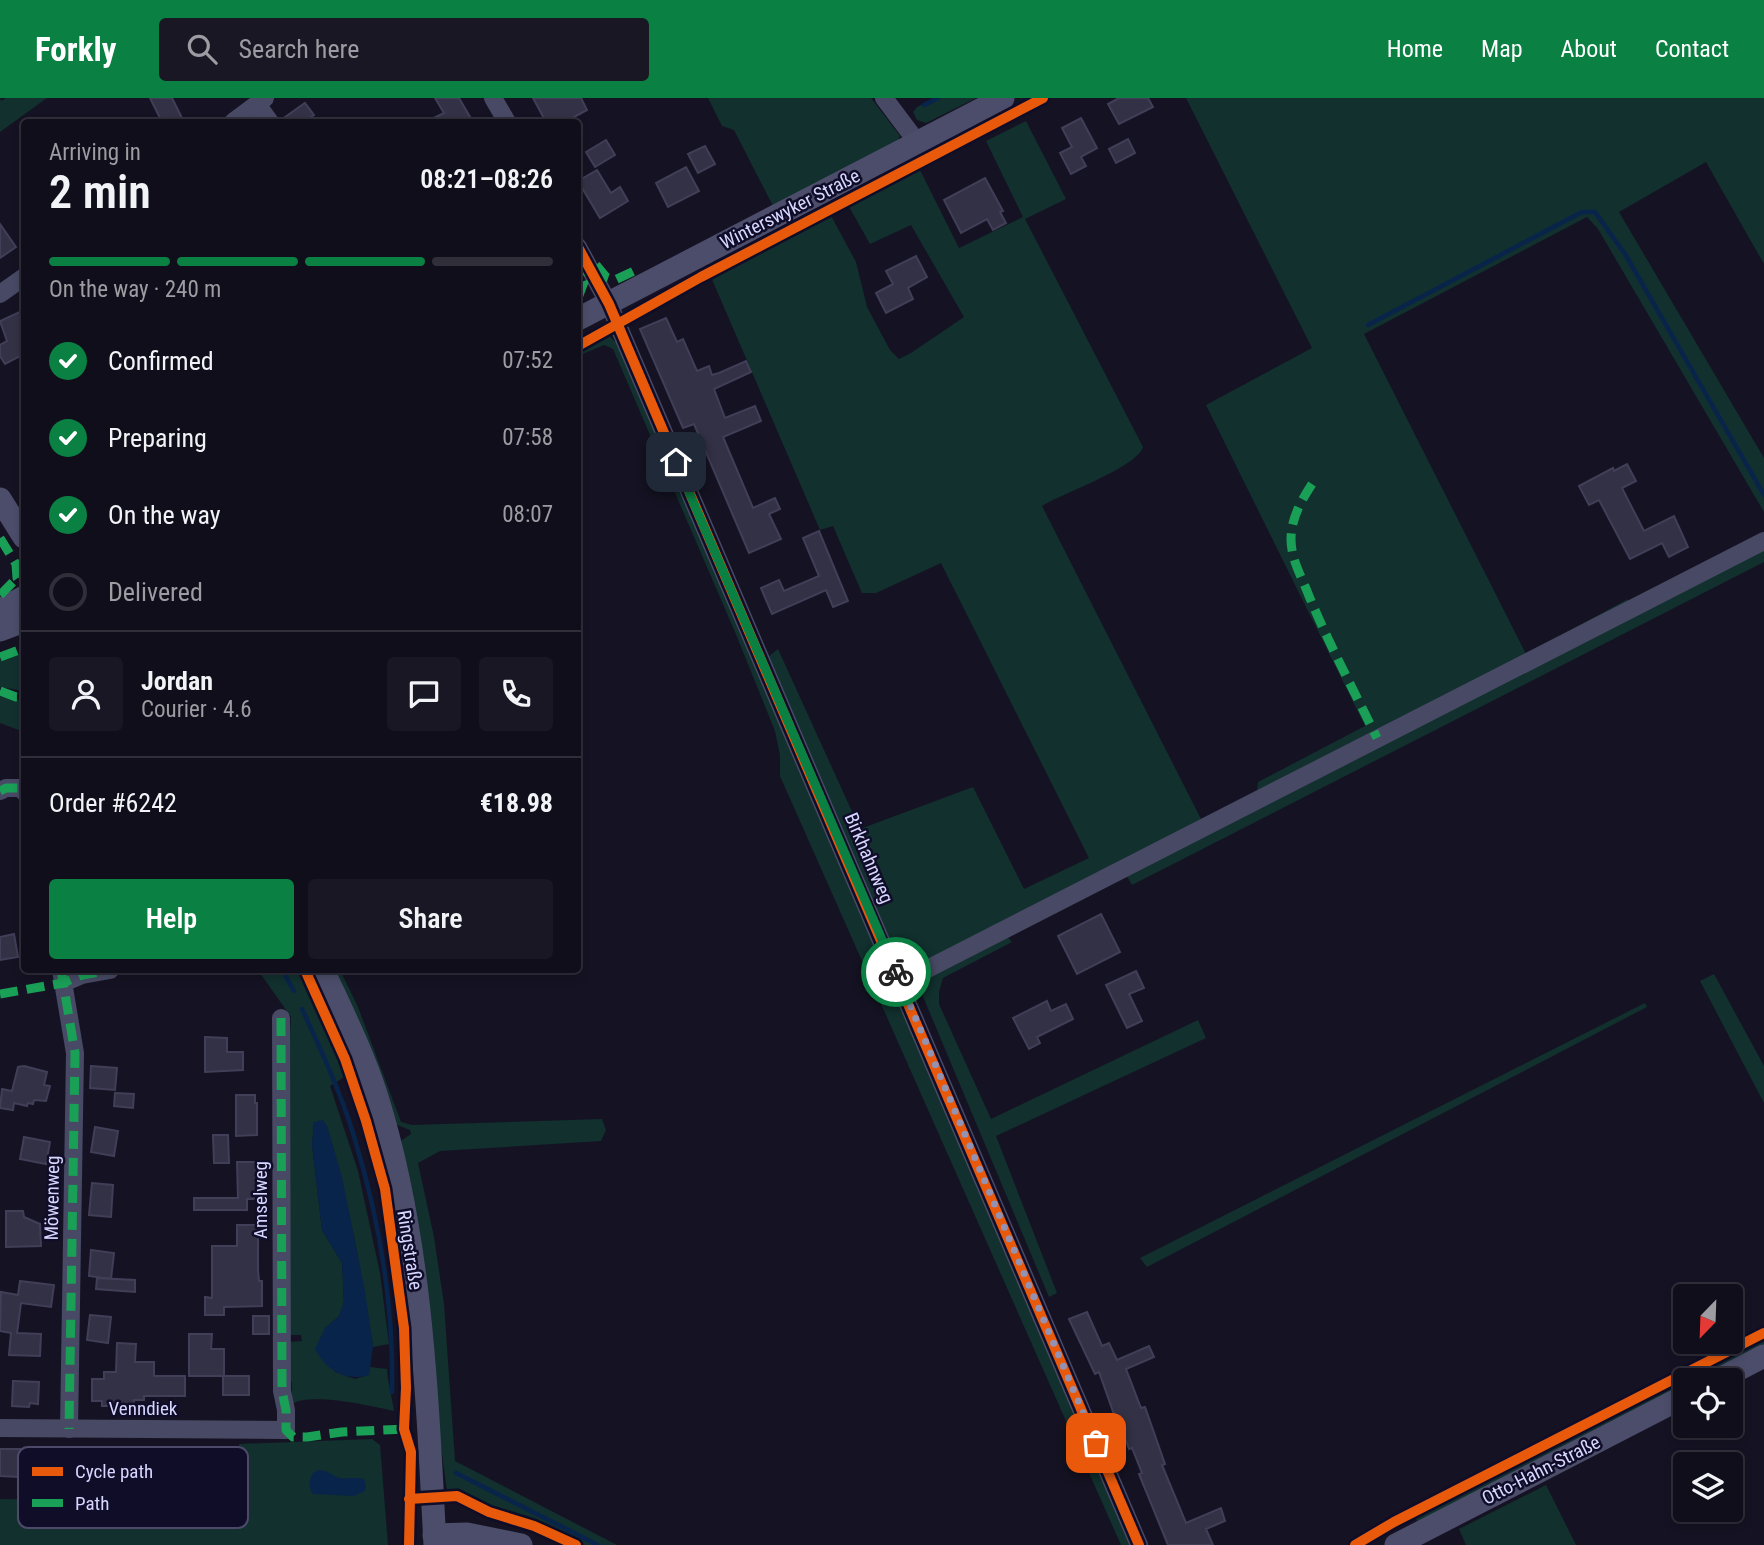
<!DOCTYPE html>
<html lang="en">
<head>
<meta charset="utf-8">
<style>
	:root { --surface:#100e1a; --page:#191723; --text:#f1f3f6; --muted:#9c9ca2; --line:#302e39; --accent:#0b8043 }
	body { margin:0; font-family:"Roboto Condensed",sans-serif; background:var(--page); color:var(--text); height:100vh; display:flex; flex-direction:column; font-size:26px; white-space:nowrap }
	* { box-sizing:border-box; margin:0 }
	p { font-size:23px; color:var(--muted) }
	.icon { flex:none; width:38px; height:38px; fill:none; stroke:currentColor; stroke-width:2; stroke-linecap:round; stroke-linejoin:round }
	.map { position:relative; flex:1; overflow:hidden }
	.details { position:absolute; left:21px; top:21px; width:560px; height:854px; display:flex; flex-direction:column; background:var(--surface); border-radius:7px; box-shadow:0 4px 10px #0003,0 0 0 2px var(--line) }
	.details>* { flex:none }
	.needle { width:46px; rotate:203deg }
	.controls { position:absolute; left:1673px; top:1186px; display:grid; gap:14px }
	.controls a { display:grid; place-items:center; width:70px; height:70px; border-radius:7px; background:var(--surface); box-shadow:0 4px 10px #0003,0 0 0 2px var(--line); font-size:35px }
	.pin { position:absolute; display:grid; place-items:center; width:60px; height:60px; color:#fff; margin:-30px; border-radius:14px; box-shadow:0 4px 10px #0006 }
	.courier { position:absolute; display:grid; place-items:center; width:70px; height:70px; margin:-35px; border:5px solid #0b8043; border-radius:50%; background:#fff; color:#222; box-shadow:0 2px 9px #0007 }
	.overview em { font-style:normal; font-weight:600 }
	.overview div { display:flex; flex-direction:column-reverse }
	.overview { display:flex; align-items:center; justify-content:space-between; height:119px; padding:0 28px }
	h1 { font-size:46px; font-weight:600; line-height:52px }
	.bar { display:grid; grid-template-columns:repeat(4,1fr); gap:10px 7px; align-content:center; height:84px; padding:0 28px }
	.bar i { height:9px; border-radius:5px; background:var(--line) }
	.bar .on { background:var(--accent) }
	.bar p { grid-column:span 4 }
	.line { display:flex; align-items:center; gap:18px; padding:0 28px; border-top:2px solid var(--line) }
	.line div { flex:1 }
	.round { display:grid; place-items:center; flex:none; width:74px; height:74px; border-radius:7px; background:var(--page) }
	ol { padding:0 28px; list-style:none }
	li { display:flex; align-items:center; gap:21px; height:77px }
	li p { margin-inline-start:auto }
	li .icon { padding:7px; border-radius:50%; background:var(--accent); color:#fff; stroke-width:4 }
	li:last-child { color:var(--muted) }
	li i { width:38px; height:38px; border:4px solid var(--line); border-radius:50% }
	.cta { display:flex; gap:14px; margin-top:auto; padding:14px 28px }
	.cta a { flex:1; height:80px; border-radius:7px; background:var(--accent); color:#fff; font-size:28px; font-weight:600; line-height:80px; text-align:center }
	.cta a+a { background:var(--page); color:var(--text) }
	header { display:flex; align-items:center; gap:42px; box-sizing:border-box; height:98px; padding:0 35px; background:var(--accent); color:#fff }
	header strong { font-size:33px }
	nav { display:flex; gap:38px; margin-inline-start:auto; font-size:24px }
	.search { width:490px; height:63px; background:var(--page); display:flex; align-items:center; gap:18px; box-sizing:border-box; padding:0 24px; border-radius:7px; color:var(--muted); font-size:26px }
	.map>svg:first-child { display:block }
</style>
</head>
<body>
<header>
<strong>Forkly</strong>
<div class="search"><svg class="icon" aria-label="search" viewBox="0 0 24 24"><circle cx="10" cy="10" r="6"/><path d="M15 15l6 6"/></svg>Search here</div>
<nav><a>Home</a><a>Map</a><a>About</a><a>Contact</a></nav>
</header>
<div class="map">
<svg width="1764" height="1447" viewBox="0 0 1764 1447">
	<rect width="100%" height="100%" fill="#151323"/>
	<g fill="#11302e">
		<path d="M0,0L1,3L6,0H47L0,34Z"/>
		<path d="M708,0H871L900,38L898,42L773,108L734,32L722,28Z"/>
		<path d="M934,0H976L926,25L917,22L913,14L917,9Z"/>
		<path d="M1186,0H1764V166L1706,64L1619,114L1764,360V414L1598,131L1587,119L1364,236L1526,556L1628,501V504L904,876L768,559L778,551L860,731L973,689L1024,791L1089,760L941,465L876,495H862L833,428L820,432L711,179L829,114L856,164L867,209L890,252L899,261L911,255L964,219L911,127L870,146L847,105L918,68L959,150L1023,119L986,43L1026,23L1066,101L1025,121L1143,349C1136,370 1063,395 1042,408L1202,723L1257,693L1258,684L1365,628L1206,307L1312,250Z"/>
		<path d="M607,235L614,243L620,240L1133,1447H1121L780,678V657L775,633L735,534L613,251L604,247L578,258V252Z"/>
		<path d="M1764,448V464L1132,787L1125,775Z"/>
		<path d="M24,554V593L0,589V562Z"/>
		<path d="M0,598L24,603V634L0,625Z"/>
		<path d="M1006,837L1012,844L943,880L939,894V906L991,1021L1198,922L1206,940L996,1038L1057,1195L1049,1199L919,889L925,882Z"/>
		<path d="M258,872H310L320,885L358,970L330,988L358,1073L380,1175L389,1246L373,1249C362,1174 348,1100 327,1028L314,1024L312,1047L322,1132L342,1165L344,1204L339,1218L325,1230L335,1274L355,1281L368,1277L370,1269L387,1271C388,1286 392,1299 394,1313C372,1308 311,1294 292,1306V1285L287,1276L289,1244L302,1243L301,1237H290L287,987L291,919Z"/>
		<path d="M332,872H340L358,909L401,1024L412,1027L602,1021L606,1032L601,1043L440,1053L418,1065L434,1139L444,1206L455,1363L617,1447H583L534,1424L492,1412L471,1398L447,1393L400,1046L402,1042L411,1036L410,1032L395,1026Z"/>
		<path d="M1714,876L1764,968V1005L1700,883Z"/>
		<path d="M1645,905L1647,909L1147,1169L1140,1160Z"/>
		<path d="M1764,1239V1250L1699,1283H1685V1290L1419,1426L1414,1418Z"/>
		<path d="M372,1341L380,1347L388,1447H0V1401L238,1405L239,1346Z"/>
		<path d="M1546,1387L1576,1447H1466L1459,1431Z"/>
	</g>
	<g fill="#08244b">
		<path d="M323,1022L327,1028L342,1079L365,1193L373,1249L369,1277C345,1284 326,1272 315,1251L325,1230L339,1218L344,1204L342,1165L322,1132L312,1047L314,1024Z"/>
		<path d="M319,1372C328,1372 332,1378 340,1380C347,1381 355,1379 364,1381L366,1387L365,1393L354,1398L313,1396C308,1388 309,1383 313,1375Z"/>
	</g>
	<g fill="none" stroke-linecap="round" stroke-linejoin="round">
		<g stroke="#08244b" stroke-width="4.5">
			<path d="M924,7L938,0"/>
			<path d="M1368,227L1582,114H1595L1625,156L1764,397"/>
			<path d="M282,872L294,893"/>
			<path d="M302,911C321,952 340,993 353,1035C379,1119 394,1207 392,1294"/>
			<path d="M456,1375L598,1447"/>
		</g>
	</g>
	<g fill="#333145" stroke="#413e58" stroke-width="2">
		<path d="M150,0H172L184,24H162Z"/>
		<path d="M435,0H459L473,24H426L444,15Z"/>
		<path d="M533,0H581L587,12L574,19L577,24H546Z"/>
		<path d="M1119,0H1148L1153,9L1119,26L1108,6Z"/>
		<path d="M305,5L314,17L304,24H281V22Z"/>
		<path d="M1081,20L1097,50L1081,59L1086,68L1071,76L1060,55L1072,49L1062,30Z"/>
		<path d="M1128,41L1135,55L1116,65L1109,51Z"/>
		<path d="M606,42L615,57L595,69L586,54Z"/>
		<path d="M705,48L715,66L698,75L688,56Z"/>
		<path d="M686,69L699,93L668,109L656,85Z"/>
		<path d="M597,72L611,95L620,89L628,103L600,120L578,83Z"/>
		<path d="M985,80L1003,113L1000,114L1006,125L993,132L987,121L961,135L944,102Z"/>
		<path d="M0,126L16,149L0,160Z"/>
		<path d="M916,158L927,179L908,190L913,201L886,215L876,195L893,186L886,173Z"/>
		<path d="M24,212V256L5,266L0,258V247L7,243L0,223Z"/>
		<path d="M666,220L677,244L683,241L697,273L709,268L712,277L719,275L746,263L751,274L714,291L725,320L755,308L761,323L723,339L753,410L775,400L780,411L769,416L781,441L749,455L694,326L683,330L640,231Z"/>
		<path d="M1627,366L1636,383L1622,390L1644,433L1674,418L1688,449L1669,459L1662,445L1630,461L1599,402L1589,407L1579,388L1613,370L1614,373Z"/>
		<path d="M819,433L848,503L833,509L826,492L772,516L761,490L779,482L784,493L819,478L803,440Z"/>
		<path d="M1101,816L1120,854L1077,876L1058,838Z"/>
		<path d="M14,836L18,859L0,862V839Z"/>
		<path d="M1136,873L1144,890L1129,896L1142,923L1127,930L1106,887Z"/>
		<path d="M1047,903L1051,913L1066,906L1073,921L1037,939L1040,945L1029,951L1013,920Z"/>
		<path d="M205,939L227,940V954H243V972L205,974Z"/>
		<path d="M24,968L47,974L44,987L50,988L46,1003L34,1002L33,1006L28,1005L27,1008L14,1005L13,1012L0,1010L2,991L12,993L18,969Z"/>
		<path d="M91,968L117,970L115,992L90,990Z"/>
		<path d="M115,995L134,996L133,1010L114,1008Z"/>
		<path d="M236,997H255V1005H257V1037L236,1038Z"/>
		<path d="M95,1029L118,1033L114,1058L91,1054Z"/>
		<path d="M213,1037H228L229,1065H214Z"/>
		<path d="M24,1039L50,1044L46,1066L20,1061Z"/>
		<path d="M237,1064H259L258,1101H247V1112H194V1100H238Z"/>
		<path d="M92,1085L113,1087L111,1119L89,1117Z"/>
		<path d="M6,1113H23L24,1119L40,1126L41,1148L6,1149Z"/>
		<path d="M237,1127H255L258,1129V1172L259,1183H262V1208L224,1209V1217H205V1199L212,1200V1148H237Z"/>
		<path d="M91,1152L114,1155L111,1181L89,1178Z"/>
		<path d="M97,1180L135,1182V1194L96,1191Z"/>
		<path d="M20,1183L54,1187L51,1209L21,1205L17,1235L41,1236L40,1258L9,1257L11,1235L0,1233L1,1194L18,1197Z"/>
		<path d="M1087,1214L1102,1248L1109,1245L1117,1262L1149,1248L1154,1259L1126,1271L1141,1310L1145,1309L1165,1366L1162,1367L1186,1425L1221,1410L1225,1423L1206,1431L1213,1447H1168L1139,1376L1142,1375L1132,1350L1129,1351L1118,1321L1116,1322L1099,1274L1095,1276L1069,1221Z"/>
		<path d="M90,1217L111,1219L108,1245L87,1242Z"/>
		<rect x="253" y="1218" width="16" height="18"/>
		<path d="M189,1236H212L211,1251H224V1278H249V1297H223V1278H189Z"/>
		<path d="M117,1245L136,1246L135,1264H154V1278H185V1298H144V1302H134L133,1308H102V1303H92V1281H104V1274H116Z"/>
		<path d="M13,1283L39,1284L38,1306L30,1305L29,1309L12,1308Z"/>
		<path d="M0,1351H20L19,1379L0,1378Z"/>
	</g>
	<g fill="none" stroke-linecap="round" stroke-linejoin="round">
		<g stroke="#484964" stroke-width="18">
			<path d="M493,0L507,24"/>
			<path d="M884,0L917,44"/>
			<path d="M257,6L270,24"/>
			<path d="M233,24L265,0"/>
			<path d="M578,149L609,206L1139,1447"/>
			<path d="M0,196L24,179"/>
			<path d="M0,693L6,690H23L24,694"/>
			<path d="M61,872L75,955L69,1331"/>
			<path d="M63,885L82,877L110,872"/>
			<path d="M900,885L1764,443"/>
			<path d="M0,1330L286,1332V1312L282,1293L281,920"/>
		</g>
		<g stroke="#4c4d6a" stroke-width="23">
			<path d="M578,221L1003,0"/>
			<path d="M0,401L24,439"/>
			<path d="M0,512L24,499"/>
			<path d="M0,532L24,523"/>
			<path d="M323,872C342,913 363,955 377,999C422,1143 427,1297 435,1447"/>
			<path d="M1716,1283L1764,1258"/>
			<path d="M434,1437L467,1436L521,1447"/>
			<path d="M1396,1447L1685,1298"/>
		</g>
		<g stroke="#1a9f57" stroke-width="9" stroke-dasharray="18 9" stroke-linecap="butt">
			<path d="M596,167L606,179L615,182L636,172"/>
			<path d="M578,200L584,184L581,176L589,170"/>
			<path d="M1312,386C1301,403 1291,421 1291,441C1291,462 1302,479 1309,498C1329,546 1354,593 1377,640"/>
			<path d="M0,440L16,466L17,480L24,490"/>
			<path d="M0,497L17,480"/>
			<path d="M0,559L24,550"/>
			<path d="M0,593L16,599H24"/>
			<path d="M0,693L6,690H23L24,694"/>
			<path d="M61,872L75,955L69,1331"/>
			<path d="M0,896L63,885L82,877L110,872"/>
			<path d="M281,920L282,1293L286,1312V1332L293,1339H307L342,1334L404,1331"/>
		</g>
		<defs>
			<g id="cycleway">
				<path d="M578,149L609,206L1139,1447"/>
				<path d="M578,248L701,179L1043,0"/>
				<path d="M305,872L345,961L366,1023L385,1091L404,1230L406,1290L404,1331L411,1354L409,1447"/>
				<path d="M409,1401L457,1398L489,1414L534,1428L576,1447"/>
				<path d="M1355,1447L1394,1424L1764,1235"/>
			</g>
		</defs>
		<use href="#cycleway" stroke="#100d29" stroke-width="15"/>
		<use href="#cycleway" stroke="#e8590c" stroke-width="10"/>
	</g>
	<g fill="none" stroke-linecap="round" stroke-linejoin="round">
		<path stroke="#9392b2" stroke-width="7" stroke-dasharray="0 12.6" d="M896,874L1096,1345"/>
		<path stroke="#0b8043" stroke-width="9" d="M676,364L896,874"/>
	</g>
	<g text-anchor="middle" dominant-baseline="central" stroke-width="5" stroke-linejoin="round" paint-order="stroke">
		<g font-size="19" fill="#d7d6ff" stroke="#100d29">
			<text transform="translate(790 111) rotate(-27)">Winterswyker Straße</text>
			<text transform="translate(869 760) rotate(67)">Birkhahnweg</text>
			<text transform="translate(52 1100) rotate(-89)">Möwenweg</text>
			<text transform="translate(260 1102) rotate(-90)">Amselweg</text>
			<text transform="translate(410 1152) rotate(81)">Ringstraße</text>
			<text x="143" y="1310">Venndiek</text>
			<text transform="translate(1541 1372) rotate(-27)">Otto-Hahn-Straße</text>
		</g>
	</g>
	<rect x="18" y="1349" width="230" height="81" rx="10" fill="#100d29" stroke="#4c4969" stroke-width="2"/>
	<rect x="32" y="1369" width="31" height="9" fill="#e8590c"/>
	<rect x="32" y="1401" width="31" height="8" fill="#1a9f57"/>
	<g font-size="19" fill="#d7d6ff">
		<text x="75" y="1380">Cycle path</text>
		<text x="75" y="1412">Path</text>
	</g>
</svg>
<div class="controls">
<a><svg class="needle" viewBox="-14 -14 28 28"><path d="M0-13l5 13h-10z" fill="#e53935"/><path d="M0 13l5-13h-10z" fill="#9c9ca2"/></svg></a>
<a><svg class="icon" aria-label="locate" viewBox="0 0 24 24"><circle cx="12" cy="12" r="6"/><path d="M12 2v4M12 18v4M2 12h4M18 12h4"/></svg></a>
<a><svg class="icon" aria-label="layers" viewBox="0 0 24 24"><path d="M12 4l9 5-9 5-9-5zM3 14l9 5 9-5"/></svg></a>
</div>
<div class="pin" style="left:1096px;top:1345px;background:#ea580c"><svg class="icon" aria-label="bag" viewBox="0 0 24 24"><path d="M5 8h14l-1 12H6zM9 8a3 3 0 0 1 6 0"/></svg></div>
<div class="pin" style="left:676px;top:364px;background:#1f2937"><svg class="icon" aria-label="home" viewBox="0 0 24 24"><path d="M3 11l9-7 9 7M6 9v11h12V9"/></svg></div>
<div class="courier" style="left:896px;top:874px"><svg class="icon" aria-label="bike" viewBox="0 0 24 24"><circle cx="6" cy="16" r="4"/><circle cx="18" cy="16" r="4"/><path d="M6 16l4-8h5l3 8M10 8l3 8H6M13 5h3"/></svg></div>
<section class="details">
<div class="overview"><div><h1>2 min</h1><p>Arriving in</p></div><em>08:21–08:26</em></div>
<div class="bar"><i class="on"></i><i class="on"></i><i class="on"></i><i></i><p>On the way · 240 m</p></div>
<ol>
<li><svg class="icon" aria-label="check" viewBox="0 0 24 24"><path d="M5 12l5 5 9-10"/></svg>Confirmed<p>07:52</p></li>
<li><svg class="icon" aria-label="check" viewBox="0 0 24 24"><path d="M5 12l5 5 9-10"/></svg>Preparing<p>07:58</p></li>
<li><svg class="icon" aria-label="check" viewBox="0 0 24 24"><path d="M5 12l5 5 9-10"/></svg>On the way<p>08:07</p></li>
<li><i></i>Delivered</li>
</ol>
<div class="line" style="height:126px"><a class="round"><svg class="icon" aria-label="person" viewBox="0 0 24 24"><circle cx="12" cy="8" r="4"/><path d="M4 21q1-7 8-7t8 7"/></svg></a><div><b>Jordan</b><p>Courier · 4.6</p></div><a class="round"><svg class="icon" aria-label="chat" viewBox="0 0 24 24"><path d="M4 5h16v11H9l-5 4z"/></svg></a><a class="round"><svg class="icon" aria-label="phone" viewBox="0 0 24 24"><path d="M5 4h4l2 5-3 2q2 4 5 5l2-3 5 2v4C11 20 4 13 5 4z"/></svg></a></div>
<div class="line" style="height:91px"><div>Order #6242</div><b>€18.98</b></div>
<div class="cta"><a>Help</a><a>Share</a></div>
</section>
</div>
</body>
</html>
